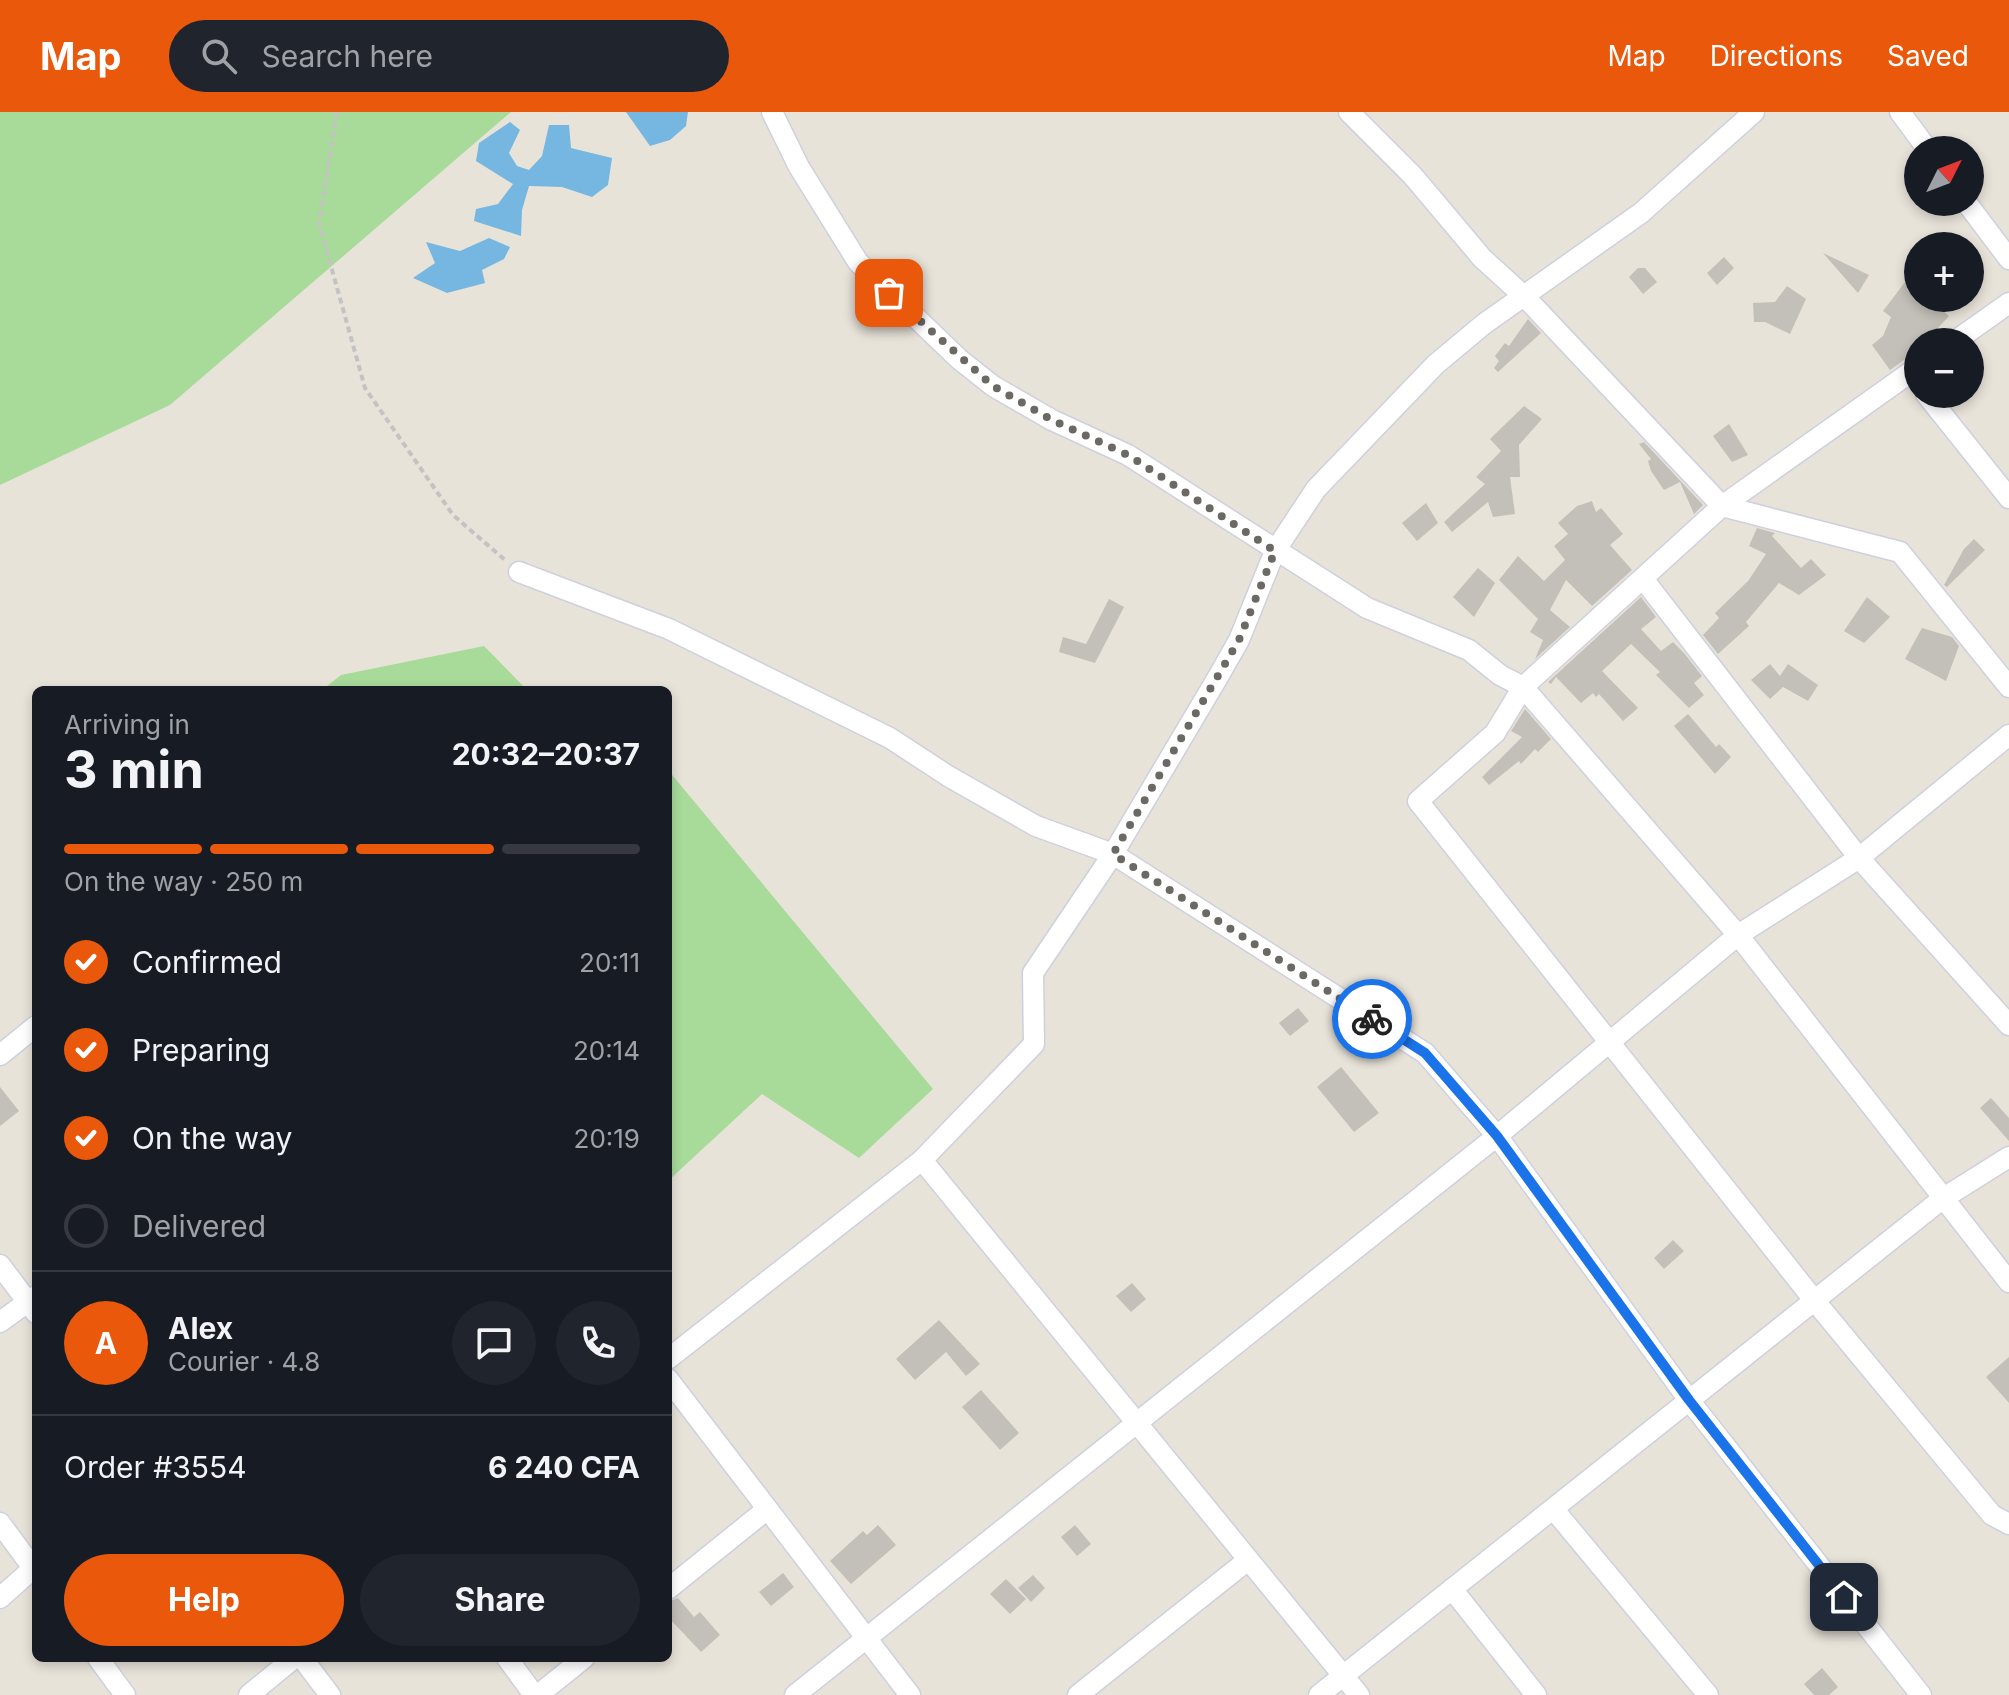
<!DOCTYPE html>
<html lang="en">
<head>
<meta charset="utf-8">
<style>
	:root { --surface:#171b24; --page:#20242c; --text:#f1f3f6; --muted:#9ea1a6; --line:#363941; --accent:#ea580c }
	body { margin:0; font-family:Inter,sans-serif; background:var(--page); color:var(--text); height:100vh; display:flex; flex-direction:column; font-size:30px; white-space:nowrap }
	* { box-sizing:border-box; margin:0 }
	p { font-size:26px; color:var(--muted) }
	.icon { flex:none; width:44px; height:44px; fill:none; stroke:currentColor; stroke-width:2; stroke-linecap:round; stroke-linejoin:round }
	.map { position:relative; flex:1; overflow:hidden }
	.sheet { position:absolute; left:32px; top:574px; width:640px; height:976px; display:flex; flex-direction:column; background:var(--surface); border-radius:12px; box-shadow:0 4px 12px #0003 }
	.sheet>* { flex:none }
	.needle { width:52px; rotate:48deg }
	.controls { position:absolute; left:1904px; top:24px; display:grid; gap:16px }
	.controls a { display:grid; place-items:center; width:80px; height:80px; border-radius:50%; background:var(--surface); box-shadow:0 4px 12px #0003; font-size:40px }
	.pin { position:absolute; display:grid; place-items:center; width:68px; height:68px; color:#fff; margin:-34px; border-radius:16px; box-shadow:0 4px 12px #0006 }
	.courier { position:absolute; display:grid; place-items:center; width:80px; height:80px; margin:-40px; border:6px solid #1a73e8; border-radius:50%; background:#fff; color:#222; box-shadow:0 2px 10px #0007 }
	.summary em { font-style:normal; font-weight:700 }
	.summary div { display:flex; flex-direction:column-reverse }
	.summary { display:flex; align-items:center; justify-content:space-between; height:136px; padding:0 32px }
	h1 { font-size:52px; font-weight:700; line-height:60px }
	.bar { display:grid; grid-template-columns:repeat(4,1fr); gap:12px 8px; align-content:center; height:96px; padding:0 32px }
	.bar i { height:10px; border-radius:6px; background:var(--line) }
	.bar .on { background:var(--accent) }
	.bar p { grid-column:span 4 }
	.line { display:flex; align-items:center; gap:20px; padding:0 32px; border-top:2px solid var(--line) }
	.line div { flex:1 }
	.round { display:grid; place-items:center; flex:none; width:84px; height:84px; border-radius:42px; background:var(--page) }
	ol { padding:0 32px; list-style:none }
	li { display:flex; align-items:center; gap:24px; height:88px }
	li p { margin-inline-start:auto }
	li .icon { padding:8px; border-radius:50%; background:var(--accent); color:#fff; stroke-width:4 }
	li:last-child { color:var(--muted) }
	li i { width:44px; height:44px; border:4px solid var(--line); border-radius:50% }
	.cta { display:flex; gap:16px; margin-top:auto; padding:16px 32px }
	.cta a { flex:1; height:92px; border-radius:48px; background:var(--accent); color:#fff; font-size:32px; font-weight:700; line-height:92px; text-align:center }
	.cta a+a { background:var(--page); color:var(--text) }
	header { display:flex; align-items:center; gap:48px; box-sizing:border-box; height:112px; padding:0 40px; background:var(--accent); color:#fff }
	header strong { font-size:38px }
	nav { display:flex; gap:44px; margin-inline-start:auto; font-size:28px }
	.search { width:560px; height:72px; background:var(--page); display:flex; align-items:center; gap:20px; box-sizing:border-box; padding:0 28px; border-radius:44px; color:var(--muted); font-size:30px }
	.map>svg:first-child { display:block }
</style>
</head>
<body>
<header>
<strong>Map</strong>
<div class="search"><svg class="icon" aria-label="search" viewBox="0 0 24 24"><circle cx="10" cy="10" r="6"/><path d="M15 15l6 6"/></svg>Search here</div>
<nav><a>Map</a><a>Directions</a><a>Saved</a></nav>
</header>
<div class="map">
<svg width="2009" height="1583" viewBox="0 0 2009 1583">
	<rect width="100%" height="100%" fill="#e8e3d9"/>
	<g fill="#a8da9a">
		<path d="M0,0H511L170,293L0,373Z"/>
		<path d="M484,534L527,578H322L341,563Z"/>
		<path d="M668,658L933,977L859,1046L762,982L668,1069Z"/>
	</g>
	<g fill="#75b7e1">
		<path d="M626,0H688L686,14L670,28L650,34Z"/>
		<path d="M510,10L520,18L509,41L517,54L529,58L542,44L549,13H569L571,36L612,46L608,73L592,85L562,75L529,74L522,98L521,124L474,109L476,97L498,92L513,72L476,49L479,31Z"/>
		<path d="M489,126L510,135L504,147L482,158L485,171L447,181L413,166L435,151L426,130L460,139Z"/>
	</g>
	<g fill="#c3c0b9">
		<path d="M1823,141L1869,163L1858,181Z"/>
		<path d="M1724,145L1734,156L1717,173L1707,161Z"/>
		<path d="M1918,153V186H1928L1949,204L1925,230H1918L1912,242L1890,258L1872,233L1883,224L1891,205L1883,199Z"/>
		<path d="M1638,156H1645L1657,170L1643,182L1629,165Z"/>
		<path d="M1787,174L1806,187L1790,222L1765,210H1754L1753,191L1775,190Z"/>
		<path d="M1528,207L1541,221L1498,260L1494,256L1499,249L1495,244L1505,231L1509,234Z"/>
		<path d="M1524,294L1542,307L1519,333L1520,365H1510L1515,402L1493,405L1488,390L1452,420L1444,410L1485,372L1476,365L1501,339L1490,327Z"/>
		<path d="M1729,312L1748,343L1732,350L1713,324Z"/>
		<path d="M1644,330L1703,393L1694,402L1680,370L1664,378L1651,359L1648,349L1651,347L1639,332Z"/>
		<path d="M1592,389L1596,400L1601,396L1623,422L1610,433L1632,458L1592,494L1566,468L1550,498L1570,515L1535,547L1543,528L1530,520L1538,507L1499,468L1518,444L1544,469L1565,448L1554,434L1568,422L1558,411L1577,394Z"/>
		<path d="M1426,391L1438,411L1417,429L1402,411Z"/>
		<path d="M1757,416L1775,421L1772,424L1801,456L1811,447L1826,463L1799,483L1779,471L1746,510L1749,514L1718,542L1703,523L1719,506L1715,501L1748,469L1766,442L1749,434Z"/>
		<path d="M1974,427L1985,438L1947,475L1944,473L1964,437Z"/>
		<path d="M1478,456L1495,471L1474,505L1453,485Z"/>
		<path d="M1641,485L1656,505L1641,517L1661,539L1673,530L1684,541L1702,564L1694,571L1704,583L1689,596L1656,563L1660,560L1631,532L1602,559L1638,596L1623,609L1599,582L1596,585L1593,581L1581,591L1556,565L1551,572L1548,570Z"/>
		<path d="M1867,485L1890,505L1864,531L1844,519Z"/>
		<path d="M1109,487L1124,495L1095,551L1059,540L1063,525L1086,532Z"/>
		<path d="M1922,516L1952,525L1959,534L1946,569L1905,547Z"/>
		<path d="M1770,552L1780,564L1788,552L1818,573L1808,589L1783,575L1770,587L1751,568Z"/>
		<path d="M1525,597L1551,627L1538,640L1535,637L1521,652L1519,649L1489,673L1482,665L1522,625L1511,619Z"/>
		<path d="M1688,602L1716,635L1719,632L1731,645L1715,662L1674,614Z"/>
		<path d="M1298,896L1309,909L1290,924L1279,911Z"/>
		<path d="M1341,955L1379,1001L1354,1020L1317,975Z"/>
		<path d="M0,975L19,999L0,1014Z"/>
		<path d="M1991,986L2009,1006V1029L1980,996Z"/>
		<path d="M1673,1128L1684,1139L1664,1157L1654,1146Z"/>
		<path d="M1132,1171L1146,1187L1131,1200L1116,1184Z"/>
		<path d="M939,1208L980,1252L966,1264L946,1240L915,1268L896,1247Z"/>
		<path d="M2009,1245V1291L1986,1265Z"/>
		<path d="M981,1278L1019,1321L1000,1338L962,1295Z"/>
		<path d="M878,1413L896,1433L851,1472L830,1449L863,1419L867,1423Z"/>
		<path d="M1075,1413L1091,1432L1077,1444L1061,1425Z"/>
		<path d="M783,1461L794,1475L771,1494L759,1480Z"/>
		<path d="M1033,1463L1045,1476L1031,1490L1018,1476Z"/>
		<path d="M1006,1467L1026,1487L1010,1502L990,1482Z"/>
		<path d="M678,1486L694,1505L700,1500L720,1523L701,1540L668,1505V1490Z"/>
		<path d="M1822,1556L1838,1575L1829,1583H1814L1804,1572Z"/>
	</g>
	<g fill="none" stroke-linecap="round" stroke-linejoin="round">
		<defs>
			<g id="minor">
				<path d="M772,0L799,55L858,150L959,247L993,274L1052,308L1128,343L1367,496L1469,538L1500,563L1523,575L1738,823L2009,1170"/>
				<path d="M1349,0L1413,64L1482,146L1525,185L1722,394L1900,440L2009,575"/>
				<path d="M1900,0L1928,38"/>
				<path d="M1966,90L2009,147"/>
				<path d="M1954,230L2009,191"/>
				<path d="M1918,255L1722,394L1523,575L1495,621L1418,689L1814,1188L1992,1403L2009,1412"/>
				<path d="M1926,282L2009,386"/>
				<path d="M519,460L669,517L890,626L948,664L1036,714L1113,742L1425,941L1497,1024L1689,1288L1921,1583"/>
				<path d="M1644,468L1859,746L2009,913"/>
				<path d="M0,943L36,914"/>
				<path d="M922,1048L1359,1583"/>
				<path d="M0,1153L36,1201"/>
				<path d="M0,1210L36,1184"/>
				<path d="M668,1247L922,1048L1034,932L1033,861L1113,742L1218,565L1239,528L1275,439L1316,377L1436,252L1484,212L1641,101L1754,0"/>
				<path d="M668,1267L910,1583"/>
				<path d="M1555,1399L1708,1583"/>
				<path d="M0,1411L36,1460"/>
				<path d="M668,1477L766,1398"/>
				<path d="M1452,1477L1536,1583"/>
				<path d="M0,1486L36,1454"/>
				<path d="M98,1546L125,1583"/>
				<path d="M302,1546L330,1583"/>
				<path d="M507,1546L534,1583"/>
				<path d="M249,1583L294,1546"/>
				<path d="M538,1583L584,1546"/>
				<path d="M795,1583L1497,1024L1738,823L1859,746L2009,623"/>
				<path d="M1078,1583L1248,1448"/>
				<path d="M1319,1583L1942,1087L2009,1045"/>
			</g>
		</defs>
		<use href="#minor" stroke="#cfd0de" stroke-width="23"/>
		<path stroke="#c3c3c3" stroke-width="4" stroke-dasharray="6 4" stroke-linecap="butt" d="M337,0L319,111L365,276L453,403L505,448"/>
		<use href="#minor" stroke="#fff" stroke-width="20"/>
	</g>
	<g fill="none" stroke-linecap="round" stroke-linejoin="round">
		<path stroke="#6b6965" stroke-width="8" stroke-dasharray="0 14.4" d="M889,181L993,274L1052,308L1128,343L1275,439L1239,528L1113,742L1372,907"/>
		<path stroke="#1a73e8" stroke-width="10" d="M1372,907L1425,941L1497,1024L1689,1288L1844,1485"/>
	</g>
</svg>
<div class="controls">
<a><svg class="needle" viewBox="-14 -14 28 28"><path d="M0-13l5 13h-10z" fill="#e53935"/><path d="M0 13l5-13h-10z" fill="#9ea1a6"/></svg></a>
<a>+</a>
<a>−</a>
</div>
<div class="pin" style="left:889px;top:181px;background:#ea580c"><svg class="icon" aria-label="bag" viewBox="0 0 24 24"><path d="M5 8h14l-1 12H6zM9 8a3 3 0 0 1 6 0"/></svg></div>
<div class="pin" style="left:1844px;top:1485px;background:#1f2937"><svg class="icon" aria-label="home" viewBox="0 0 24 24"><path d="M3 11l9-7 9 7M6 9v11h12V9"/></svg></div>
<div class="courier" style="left:1372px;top:907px"><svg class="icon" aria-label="bike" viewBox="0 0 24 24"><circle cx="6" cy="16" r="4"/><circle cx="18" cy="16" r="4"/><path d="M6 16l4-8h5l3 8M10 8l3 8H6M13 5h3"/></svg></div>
<section class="sheet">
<div class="summary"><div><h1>3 min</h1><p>Arriving in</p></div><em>20:32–20:37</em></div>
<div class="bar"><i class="on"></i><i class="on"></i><i class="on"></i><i></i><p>On the way · 250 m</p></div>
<ol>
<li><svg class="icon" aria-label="check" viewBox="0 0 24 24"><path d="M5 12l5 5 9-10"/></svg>Confirmed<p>20:11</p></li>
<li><svg class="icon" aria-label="check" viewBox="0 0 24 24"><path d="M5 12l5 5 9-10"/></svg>Preparing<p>20:14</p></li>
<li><svg class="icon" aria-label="check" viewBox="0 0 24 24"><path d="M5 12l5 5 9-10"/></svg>On the way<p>20:19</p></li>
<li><i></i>Delivered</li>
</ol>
<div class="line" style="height:144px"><b class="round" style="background:var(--accent);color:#fff">A</b><div><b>Alex</b><p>Courier · 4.8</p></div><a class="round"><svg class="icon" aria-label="chat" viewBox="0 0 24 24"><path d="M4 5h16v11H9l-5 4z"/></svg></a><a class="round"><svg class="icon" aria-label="phone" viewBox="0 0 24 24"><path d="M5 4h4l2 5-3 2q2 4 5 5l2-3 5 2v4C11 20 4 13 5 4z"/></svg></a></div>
<div class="line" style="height:104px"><div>Order #3554</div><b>6 240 CFA</b></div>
<div class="cta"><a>Help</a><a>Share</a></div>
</section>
</div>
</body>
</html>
